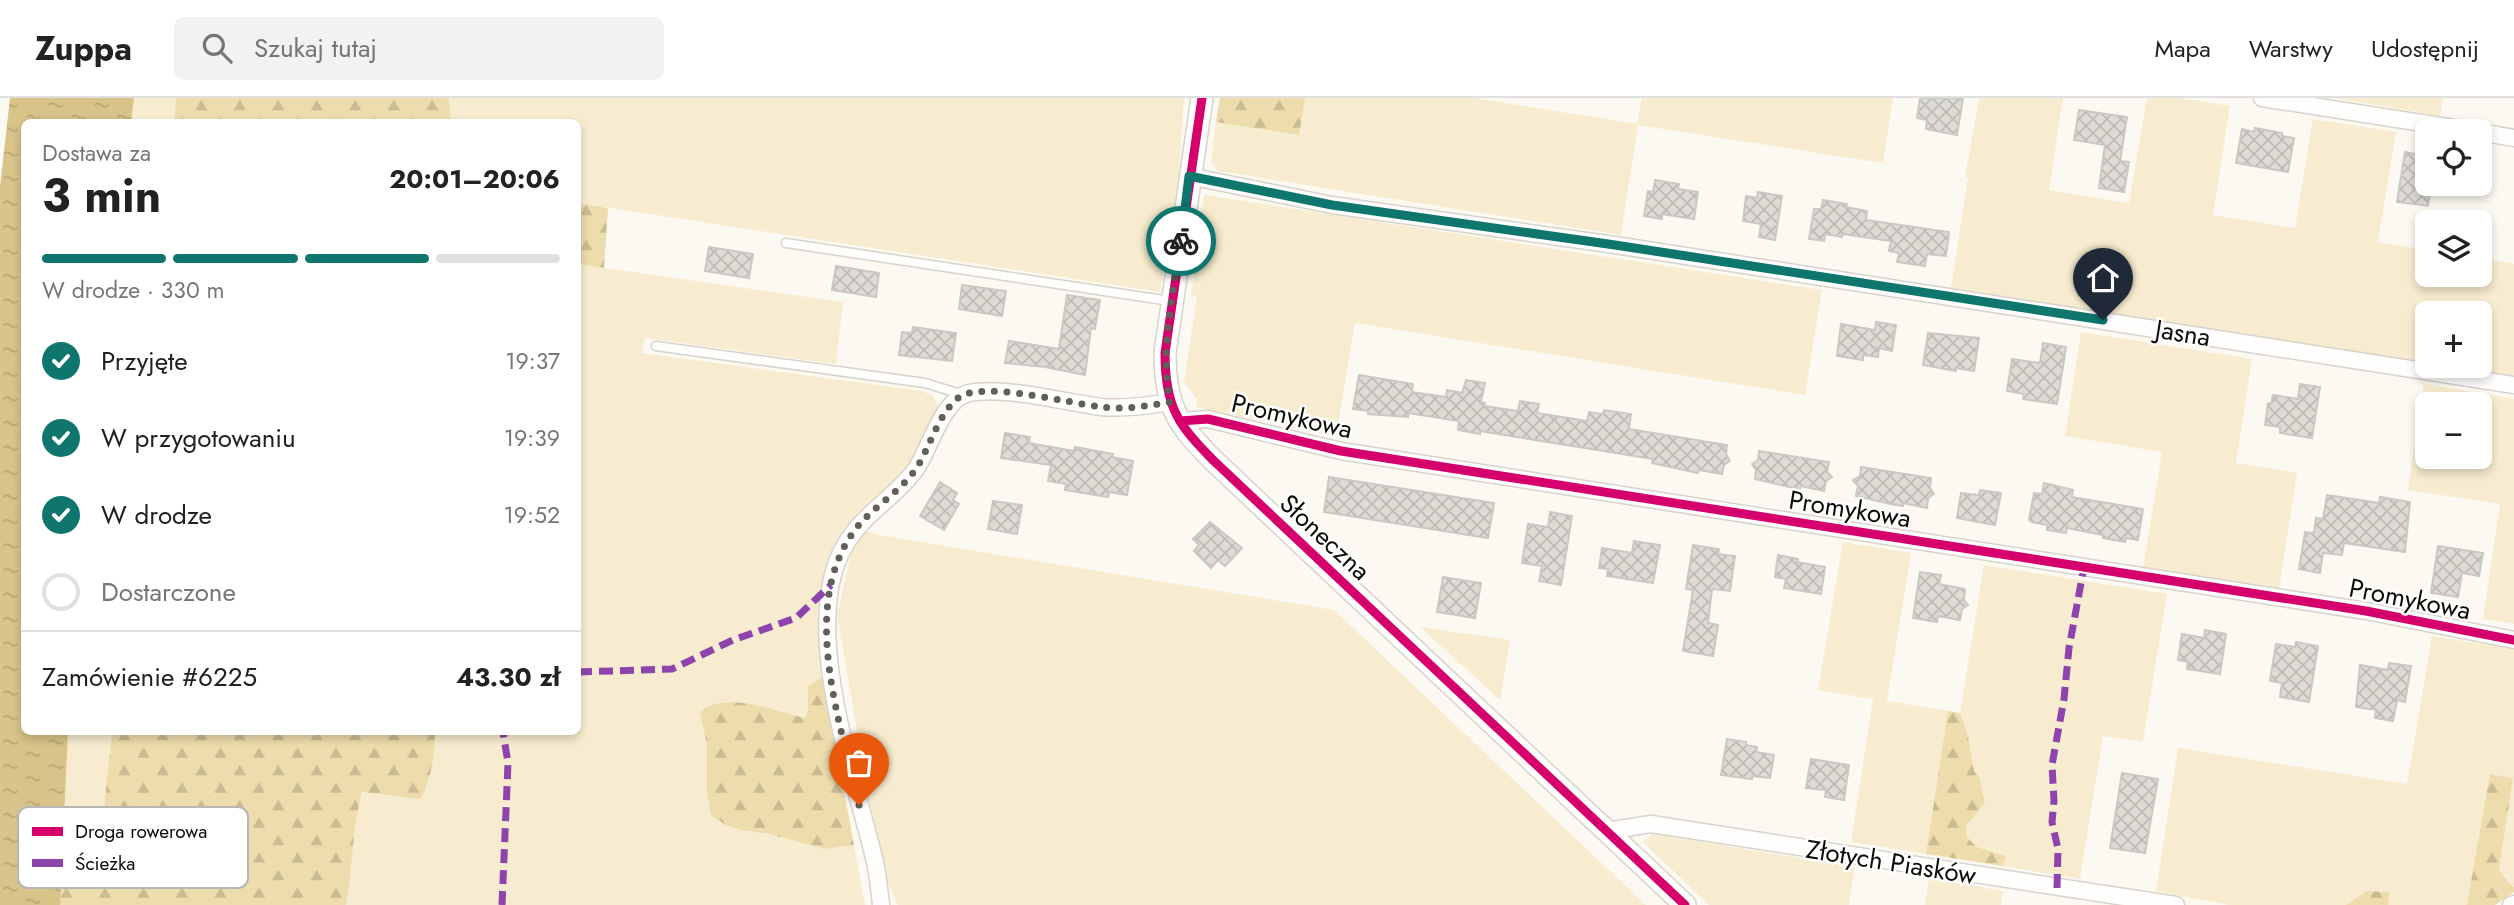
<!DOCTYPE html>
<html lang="pl">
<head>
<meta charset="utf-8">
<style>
	:root { --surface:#fff; --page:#f2f2f2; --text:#222; --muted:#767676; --line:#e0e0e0; --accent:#0f766e }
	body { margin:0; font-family:Jost,sans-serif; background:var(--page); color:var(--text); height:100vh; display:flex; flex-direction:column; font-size:26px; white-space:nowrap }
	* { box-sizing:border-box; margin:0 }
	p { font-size:23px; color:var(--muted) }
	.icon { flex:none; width:38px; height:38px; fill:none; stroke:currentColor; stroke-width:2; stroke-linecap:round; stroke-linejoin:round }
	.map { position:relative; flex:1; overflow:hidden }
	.side { position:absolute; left:21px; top:21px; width:560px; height:616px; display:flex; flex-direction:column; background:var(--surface); border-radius:10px; box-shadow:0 4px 10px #0003 }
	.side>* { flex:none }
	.controls { position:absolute; left:2415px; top:21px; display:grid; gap:14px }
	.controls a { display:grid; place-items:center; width:77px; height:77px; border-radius:10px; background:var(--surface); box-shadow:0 4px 10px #0003; font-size:35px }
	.pin { position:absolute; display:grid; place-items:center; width:60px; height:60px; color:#fff; margin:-72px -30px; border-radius:50% 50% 50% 0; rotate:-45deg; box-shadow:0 0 7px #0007 }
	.pin .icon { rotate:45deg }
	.courier { position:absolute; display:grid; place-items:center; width:70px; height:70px; margin:-35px; border:5px solid #0f766e; border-radius:50%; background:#fff; color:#222; box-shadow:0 2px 9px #0007 }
	.summary em { font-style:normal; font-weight:700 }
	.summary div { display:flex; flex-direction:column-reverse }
	.summary { display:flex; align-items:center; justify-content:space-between; height:119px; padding:0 21px }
	h1 { font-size:46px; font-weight:700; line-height:52px }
	.bar { display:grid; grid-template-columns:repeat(4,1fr); gap:10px 7px; align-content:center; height:84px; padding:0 21px }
	.bar i { height:9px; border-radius:5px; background:var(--line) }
	.bar .current { background:var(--accent) }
	.bar p { grid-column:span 4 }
	.line { display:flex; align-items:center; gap:18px; padding:0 21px; border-top:2px solid var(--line) }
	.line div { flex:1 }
	ol { padding:0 21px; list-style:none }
	li { display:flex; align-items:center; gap:21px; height:77px }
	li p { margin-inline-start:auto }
	li .icon { padding:7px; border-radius:50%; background:var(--accent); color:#fff; stroke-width:4 }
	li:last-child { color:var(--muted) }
	li i { width:38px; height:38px; border:4px solid var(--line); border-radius:50% }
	header { display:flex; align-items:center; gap:42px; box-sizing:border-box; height:98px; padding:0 35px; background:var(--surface); border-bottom:2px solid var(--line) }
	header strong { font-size:33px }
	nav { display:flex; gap:38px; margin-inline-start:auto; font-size:24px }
	.search { width:490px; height:63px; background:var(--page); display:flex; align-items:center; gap:18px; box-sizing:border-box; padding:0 24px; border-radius:10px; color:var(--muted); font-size:26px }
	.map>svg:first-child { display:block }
</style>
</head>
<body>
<header>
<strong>Zuppa</strong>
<div class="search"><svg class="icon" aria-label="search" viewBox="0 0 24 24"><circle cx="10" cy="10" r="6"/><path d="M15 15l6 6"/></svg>Szukaj tutaj</div>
<nav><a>Mapa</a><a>Warstwy</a><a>Udostępnij</a></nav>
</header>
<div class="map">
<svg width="2514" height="807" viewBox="0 0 2514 807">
	<defs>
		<pattern id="forest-firs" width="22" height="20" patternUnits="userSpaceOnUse" patternTransform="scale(1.75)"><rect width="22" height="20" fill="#eddcac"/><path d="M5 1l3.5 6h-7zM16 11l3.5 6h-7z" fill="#cabc92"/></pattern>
		<pattern id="water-ripples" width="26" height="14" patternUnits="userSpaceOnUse" patternTransform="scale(1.75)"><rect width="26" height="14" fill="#d8c388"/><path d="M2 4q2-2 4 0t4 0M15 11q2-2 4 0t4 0" fill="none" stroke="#b8a674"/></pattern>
		<pattern id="building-cross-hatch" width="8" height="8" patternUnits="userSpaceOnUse" patternTransform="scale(1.75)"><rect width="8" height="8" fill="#dedbd5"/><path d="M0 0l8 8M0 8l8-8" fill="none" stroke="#bdbbb5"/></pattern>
	</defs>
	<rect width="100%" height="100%" fill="#fcf9f2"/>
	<g fill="#f7eccf" fill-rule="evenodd">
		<path d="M134,0H176L174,24H131Z"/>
		<path d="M449,0H1184L1179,78L1160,194L578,105V24H451Z"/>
		<path d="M1305,0H1474L1637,26L1642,0H1893L1883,65L1638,27L1621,137L1218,73L1211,64L1216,24L1299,36Z"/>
		<path d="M1979,0H2063L2049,92L2129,105L2147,0H2180L2230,8L2213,117L2295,130L2313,21L2396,34L2378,144L2427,152V177H2480V160L2514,166V279L2442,268H2480V215H2427V265L1951,190L1968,80L1965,79Z"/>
		<path d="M2335,0H2443L2440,18Z"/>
		<path d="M1204,97L1822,192L1805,297L1355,225L1336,338L1196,309L1197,301L1184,284L1197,199L1191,198Z"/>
		<path d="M578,166L843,204L836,266L645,240L642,255L922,293L933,298L939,309L923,342L899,381L866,410L844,434L825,481L822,537L823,579L808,588V612L805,620C769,612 745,602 707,608L703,633L707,648V695L741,732L769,736L825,751L854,747L865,807H346C353,769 352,731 362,694L429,683L435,634H578Z"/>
		<path d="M2081,234L2252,261L2236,365L2297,375L2279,491L2143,469L2162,354L2065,338Z"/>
		<path d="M2424,286L2514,301V526L2483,521L2500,406L2408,392ZM2427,306H2480V359H2427Z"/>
		<path d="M862,432L879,437L1334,512L1646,807H898L881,771L837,517L853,447Z"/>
		<path d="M1843,444L1911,455L1887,603L1948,613L1926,756L1851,744L1873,601L1818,592Z"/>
		<path d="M1984,467L2167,496L2143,644L2103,638L2080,781L2003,768L2006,758L1977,749L1967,739L1966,729L1985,705L1980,681L1974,673L1968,638L1960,615Z"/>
		<path d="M1420,529L1510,542L1500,602Z"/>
		<path d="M2432,538L2514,551V789L2507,783L2499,771L2513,680L2491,676L2467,807H2388L2390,794L2366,793L2346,807H2229L2156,793L2178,650L2407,686Z"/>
		<path d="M68,634H112L99,759L61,763Z"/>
		<path d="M1652,736L1855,769L1849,807H1709L1643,744Z"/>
		<path d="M1929,780L2003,793L2001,807H1925Z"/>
	</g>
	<g fill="url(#forest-firs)">
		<path d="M176,0H449L451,24H174Z"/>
		<path d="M1220,0H1305L1299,37L1216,24Z"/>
		<path d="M578,105L608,110L604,170L578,166Z"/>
		<path d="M823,579L854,747L825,751L769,736L741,732L726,727L711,717L707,695V648L700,614C724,592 776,613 805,620L808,612V588Z"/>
		<path d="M1948,613L1960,615L1968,638L1974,673L1980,681L1985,705L1966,728L1967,739L1977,749L2006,758L2003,768L1926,756Z"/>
		<path d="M112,634H435C435,658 431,680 421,701L362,694C352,731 353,770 346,807H60L61,763L99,758Z"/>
		<path d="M2490,676L2513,680L2499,771L2507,783L2514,789V794L2495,807H2467Z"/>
		<path d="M2366,793L2390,794L2388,807H2346Z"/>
	</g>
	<path fill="url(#water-ripples)" d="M10,0H134L131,24H24V634H68L60,807H0V89Z"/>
	<g fill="url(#building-cross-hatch)" stroke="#c9c8c2" stroke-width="2">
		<path d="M1920,0H1963L1957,37L1926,31L1927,22L1917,20Z"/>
		<path d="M2079,12L2127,19L2120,63L2129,64L2124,94L2099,90L2105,47L2074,42Z"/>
		<path d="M2255,30L2282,35V38L2294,40L2288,74L2236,65L2242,31L2254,34Z"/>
		<path d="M2405,54L2425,58L2423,70H2427V86H2431L2428,108L2397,104Z"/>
		<path d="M1655,82L1679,86L1678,91L1698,94L1694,121L1662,116V121L1644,118L1648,93L1653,94Z"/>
		<path d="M1758,94L1782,98L1775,142L1759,139L1761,126L1743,123L1746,98L1757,100Z"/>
		<path d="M1823,102L1847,106L1846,109L1867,113L1866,122L1949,134L1946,158L1927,156L1925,168L1897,164L1899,155L1889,153L1891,143L1842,136V139L1825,136L1824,143L1809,141L1814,111H1821Z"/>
		<path d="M709,149L753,156L749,180L705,173Z"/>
		<path d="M836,168L879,175L876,199L832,192Z"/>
		<path d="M962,187L1006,193L1002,218L959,211Z"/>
		<path d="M1067,197L1100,202L1095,231L1091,230L1085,277L1045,269L1005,265L1009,243L1059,251Z"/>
		<path d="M1876,224L1896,227L1892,253L1879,250L1878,259L1863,257V262L1837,258L1841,226L1875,232Z"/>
		<path d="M913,229L956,235L952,263L899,257L902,234L912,235Z"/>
		<path d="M1928,235L1979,240L1974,273L1956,270V273L1923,267Z"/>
		<path d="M2043,245L2066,249L2057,306L2023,301L2024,296L2007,293L2012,261L2040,265Z"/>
		<path d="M1359,277L1413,286L1412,294L1446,299L1447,292L1462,295L1466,282L1485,285L1481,304L1485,305L1484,308L1518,313L1520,303L1539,306L1537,315L1587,323L1589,314L1603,316L1604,312L1631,316L1629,331L1727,347L1726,356L1730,363L1724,367L1722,376L1699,372L1698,375L1652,365L1653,361L1480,333V336L1458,332L1459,323L1408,315V319L1368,316V313L1353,311Z"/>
		<path d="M2300,286L2320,289L2312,340L2280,335V329L2265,327L2268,305L2271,306L2273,297L2298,301Z"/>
		<path d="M1005,335L1030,339L1029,345L1074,353L1075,349L1113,356L1112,359L1133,363L1127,397L1109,394L1108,399L1065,392L1066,386L1048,383L1051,367L1001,360Z"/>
		<path d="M1759,353L1829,364L1827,374L1832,379L1826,383L1824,393L1801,388L1800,391L1789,389L1755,381L1756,372L1752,366L1758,362Z"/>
		<path d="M1861,369L1931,380L1930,390L1934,396L1928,400L1927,410L1903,405V408L1891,406L1856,398L1858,388L1853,382L1860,378Z"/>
		<path d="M1329,379L1494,405L1488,440L1324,414Z"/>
		<path d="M940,384L957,395L953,402L959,406L944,432L920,418Z"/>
		<path d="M2044,385L2073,392L2072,399L2143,411L2138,442L2126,440L2125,444L2103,440V437L2067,430L2066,435L2047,432V427L2032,424L2029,422L2034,395L2042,396Z"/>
		<path d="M1980,392L2001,395L1995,427L1957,420L1961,395L1979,397Z"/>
		<path d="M2327,397L2379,405L2380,399L2410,404L2405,454L2344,445L2342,457L2323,455L2320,475L2299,471L2305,434L2314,435L2316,420L2323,421Z"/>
		<path d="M993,403L1022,407L1017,436L988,431Z"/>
		<path d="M1550,414L1572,418L1561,487L1539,483L1542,468L1522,465L1528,426L1548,429Z"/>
		<path d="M1210,424L1242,450L1225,468L1218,462L1211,470L1194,453L1199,447L1193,441Z"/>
		<path d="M1634,443L1660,447L1653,485L1607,478L1608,471L1599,470L1602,450L1632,455Z"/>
		<path d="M1693,447L1719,451L1718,456L1735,458L1730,493L1712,491L1708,525L1718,527L1713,558L1683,553L1693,492L1686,491Z"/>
		<path d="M2438,448L2483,455L2479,478L2462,475L2458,499L2431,495Z"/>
		<path d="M1778,457L1798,461L1797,464L1825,469L1821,496L1784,490L1786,481L1775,479Z"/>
		<path d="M1920,474L1941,477L1939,486L1965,491L1964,502L1968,507L1962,511L1960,522L1938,518L1937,524L1913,520Z"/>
		<path d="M1443,479L1481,485L1475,520L1437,514Z"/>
		<path d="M2205,532L2226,536L2220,576L2187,571L2188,564L2178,562L2182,536L2204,540Z"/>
		<path d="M2296,544L2318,548L2309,604L2280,599L2282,585L2270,583L2276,546L2295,549Z"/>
		<path d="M2389,565L2411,568L2405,604L2397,602L2393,623L2375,620L2376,612L2356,609L2360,567L2388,572Z"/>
		<path d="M1727,641L1746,644V647L1757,649L1756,654L1774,657L1770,680L1752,678V681L1721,677Z"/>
		<path d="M1811,661L1849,667L1844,702L1825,699L1826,692L1806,690Z"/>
		<path d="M2122,675L2158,681L2145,755L2110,750Z"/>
	</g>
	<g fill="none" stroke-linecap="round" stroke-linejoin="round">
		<defs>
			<g id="service">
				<path d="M786,145L1170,203"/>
				<path d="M656,248L925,285L964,297"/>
			</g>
			<g id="minor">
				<path d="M2262,0L2473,33"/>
				<path d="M2480,34L2514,40"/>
				<path d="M1189,78L1332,107L1615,147L2514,287"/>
				<path d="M1180,323L1208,321L1341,353L2366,513L2514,542"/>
				<path d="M1606,733L1651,726L2176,807"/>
				<path d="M881,807C879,791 878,775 874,760C854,677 800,527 844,449C863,415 893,402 916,371C930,351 942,301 969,295C1005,288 1064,304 1101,309C1124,311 1147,308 1170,304"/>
				<path d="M2511,807L2514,806"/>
			</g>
			<path id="tertiary" d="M1202,0L1165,255C1165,308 1177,326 1214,363L1685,807"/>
		</defs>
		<use href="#service" stroke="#d6d3cd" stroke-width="11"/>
		<use href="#minor" stroke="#d6d3cd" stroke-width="19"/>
		<use href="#tertiary" stroke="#d6d3cd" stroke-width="24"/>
		<use href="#service" stroke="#fffefd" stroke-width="8"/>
		<use href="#minor" stroke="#fffefd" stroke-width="16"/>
		<use href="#tertiary" stroke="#fffefd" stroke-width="21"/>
		<g stroke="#8e44ad" stroke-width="7" stroke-dasharray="14 7" stroke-linecap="butt">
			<path d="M578,574L672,571L733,542L796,520L831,487"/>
			<path d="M2057,790L2058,751L2052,724L2054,703L2052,667L2064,601L2069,550L2084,469"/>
			<path d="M502,807L508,665L503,634"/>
		</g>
		<defs>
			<g id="cycleway">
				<path d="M1202,0L1165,255C1165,308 1177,326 1214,363L1685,807"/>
				<path d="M1180,323L1208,321L1341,353L2366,513L2514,542"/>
			</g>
		</defs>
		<use href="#cycleway" stroke="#fff" stroke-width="13"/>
		<use href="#cycleway" stroke="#d6006c" stroke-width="9"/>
	</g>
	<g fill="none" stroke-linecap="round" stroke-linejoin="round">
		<path stroke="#615f59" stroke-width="7" stroke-dasharray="0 12.6" d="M859,707C841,626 801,515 850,439C868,410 901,396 919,366C931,346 944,300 969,295C1003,288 1065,304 1101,309C1124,312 1147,308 1170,304C1160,251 1173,196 1181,143"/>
		<path stroke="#0f766e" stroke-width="9" d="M1181,143L1189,78L1332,107L1615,147L2103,222"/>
	</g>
	<g text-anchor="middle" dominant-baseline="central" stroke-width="5" stroke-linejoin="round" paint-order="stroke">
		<g font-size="26" fill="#0e0c07" stroke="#fff">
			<text transform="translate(2183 235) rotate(9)">Jasna</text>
			<text transform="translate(1292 318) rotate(13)">Promykowa</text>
			<text transform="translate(1850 411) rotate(9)">Promykowa</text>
			<text transform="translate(1325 439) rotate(43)">Słoneczna</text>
			<text transform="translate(2410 501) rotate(11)">Promykowa</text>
			<text transform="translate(1891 764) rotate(9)">Złotych Piasków</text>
		</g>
	</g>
	<rect x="18" y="709" width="230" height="81" rx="10" fill="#fff" stroke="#b7b6b5" stroke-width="2"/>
	<rect x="32" y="729" width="31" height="9" fill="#d6006c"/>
	<rect x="32" y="761" width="31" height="8" fill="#8e44ad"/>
	<g font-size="19" fill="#0e0c07">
		<text x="75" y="740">Droga rowerowa</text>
		<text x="75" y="772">Ścieżka</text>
	</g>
</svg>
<div class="controls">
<a><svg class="icon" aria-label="locate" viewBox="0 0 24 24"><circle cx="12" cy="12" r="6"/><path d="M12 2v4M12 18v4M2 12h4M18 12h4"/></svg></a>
<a><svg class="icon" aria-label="layers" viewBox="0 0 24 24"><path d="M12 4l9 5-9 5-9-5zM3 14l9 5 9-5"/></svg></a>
<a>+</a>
<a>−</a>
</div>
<div class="pin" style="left:859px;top:707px;background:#ea580c"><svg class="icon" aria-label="bag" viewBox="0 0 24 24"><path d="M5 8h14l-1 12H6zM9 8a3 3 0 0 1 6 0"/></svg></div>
<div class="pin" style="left:2103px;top:222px;background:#1f2937"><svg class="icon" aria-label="home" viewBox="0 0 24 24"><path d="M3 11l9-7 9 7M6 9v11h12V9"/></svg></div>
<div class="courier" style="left:1181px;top:143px"><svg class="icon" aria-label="bike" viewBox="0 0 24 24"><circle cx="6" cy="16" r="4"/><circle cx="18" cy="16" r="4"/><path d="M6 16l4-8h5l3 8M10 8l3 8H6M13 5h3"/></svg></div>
<section class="side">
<div class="summary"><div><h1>3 min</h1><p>Dostawa za</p></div><em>20:01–20:06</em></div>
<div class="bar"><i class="current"></i><i class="current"></i><i class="current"></i><i></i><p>W drodze · 330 m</p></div>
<ol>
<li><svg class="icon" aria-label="check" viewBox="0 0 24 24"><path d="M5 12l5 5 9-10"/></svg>Przyjęte<p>19:37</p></li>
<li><svg class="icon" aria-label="check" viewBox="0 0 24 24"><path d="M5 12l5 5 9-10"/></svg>W przygotowaniu<p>19:39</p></li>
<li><svg class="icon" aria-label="check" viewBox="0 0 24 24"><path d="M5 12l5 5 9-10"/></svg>W drodze<p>19:52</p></li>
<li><i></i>Dostarczone</li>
</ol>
<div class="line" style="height:91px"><div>Zamówienie #6225</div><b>43.30 zł</b></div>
</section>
</div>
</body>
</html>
